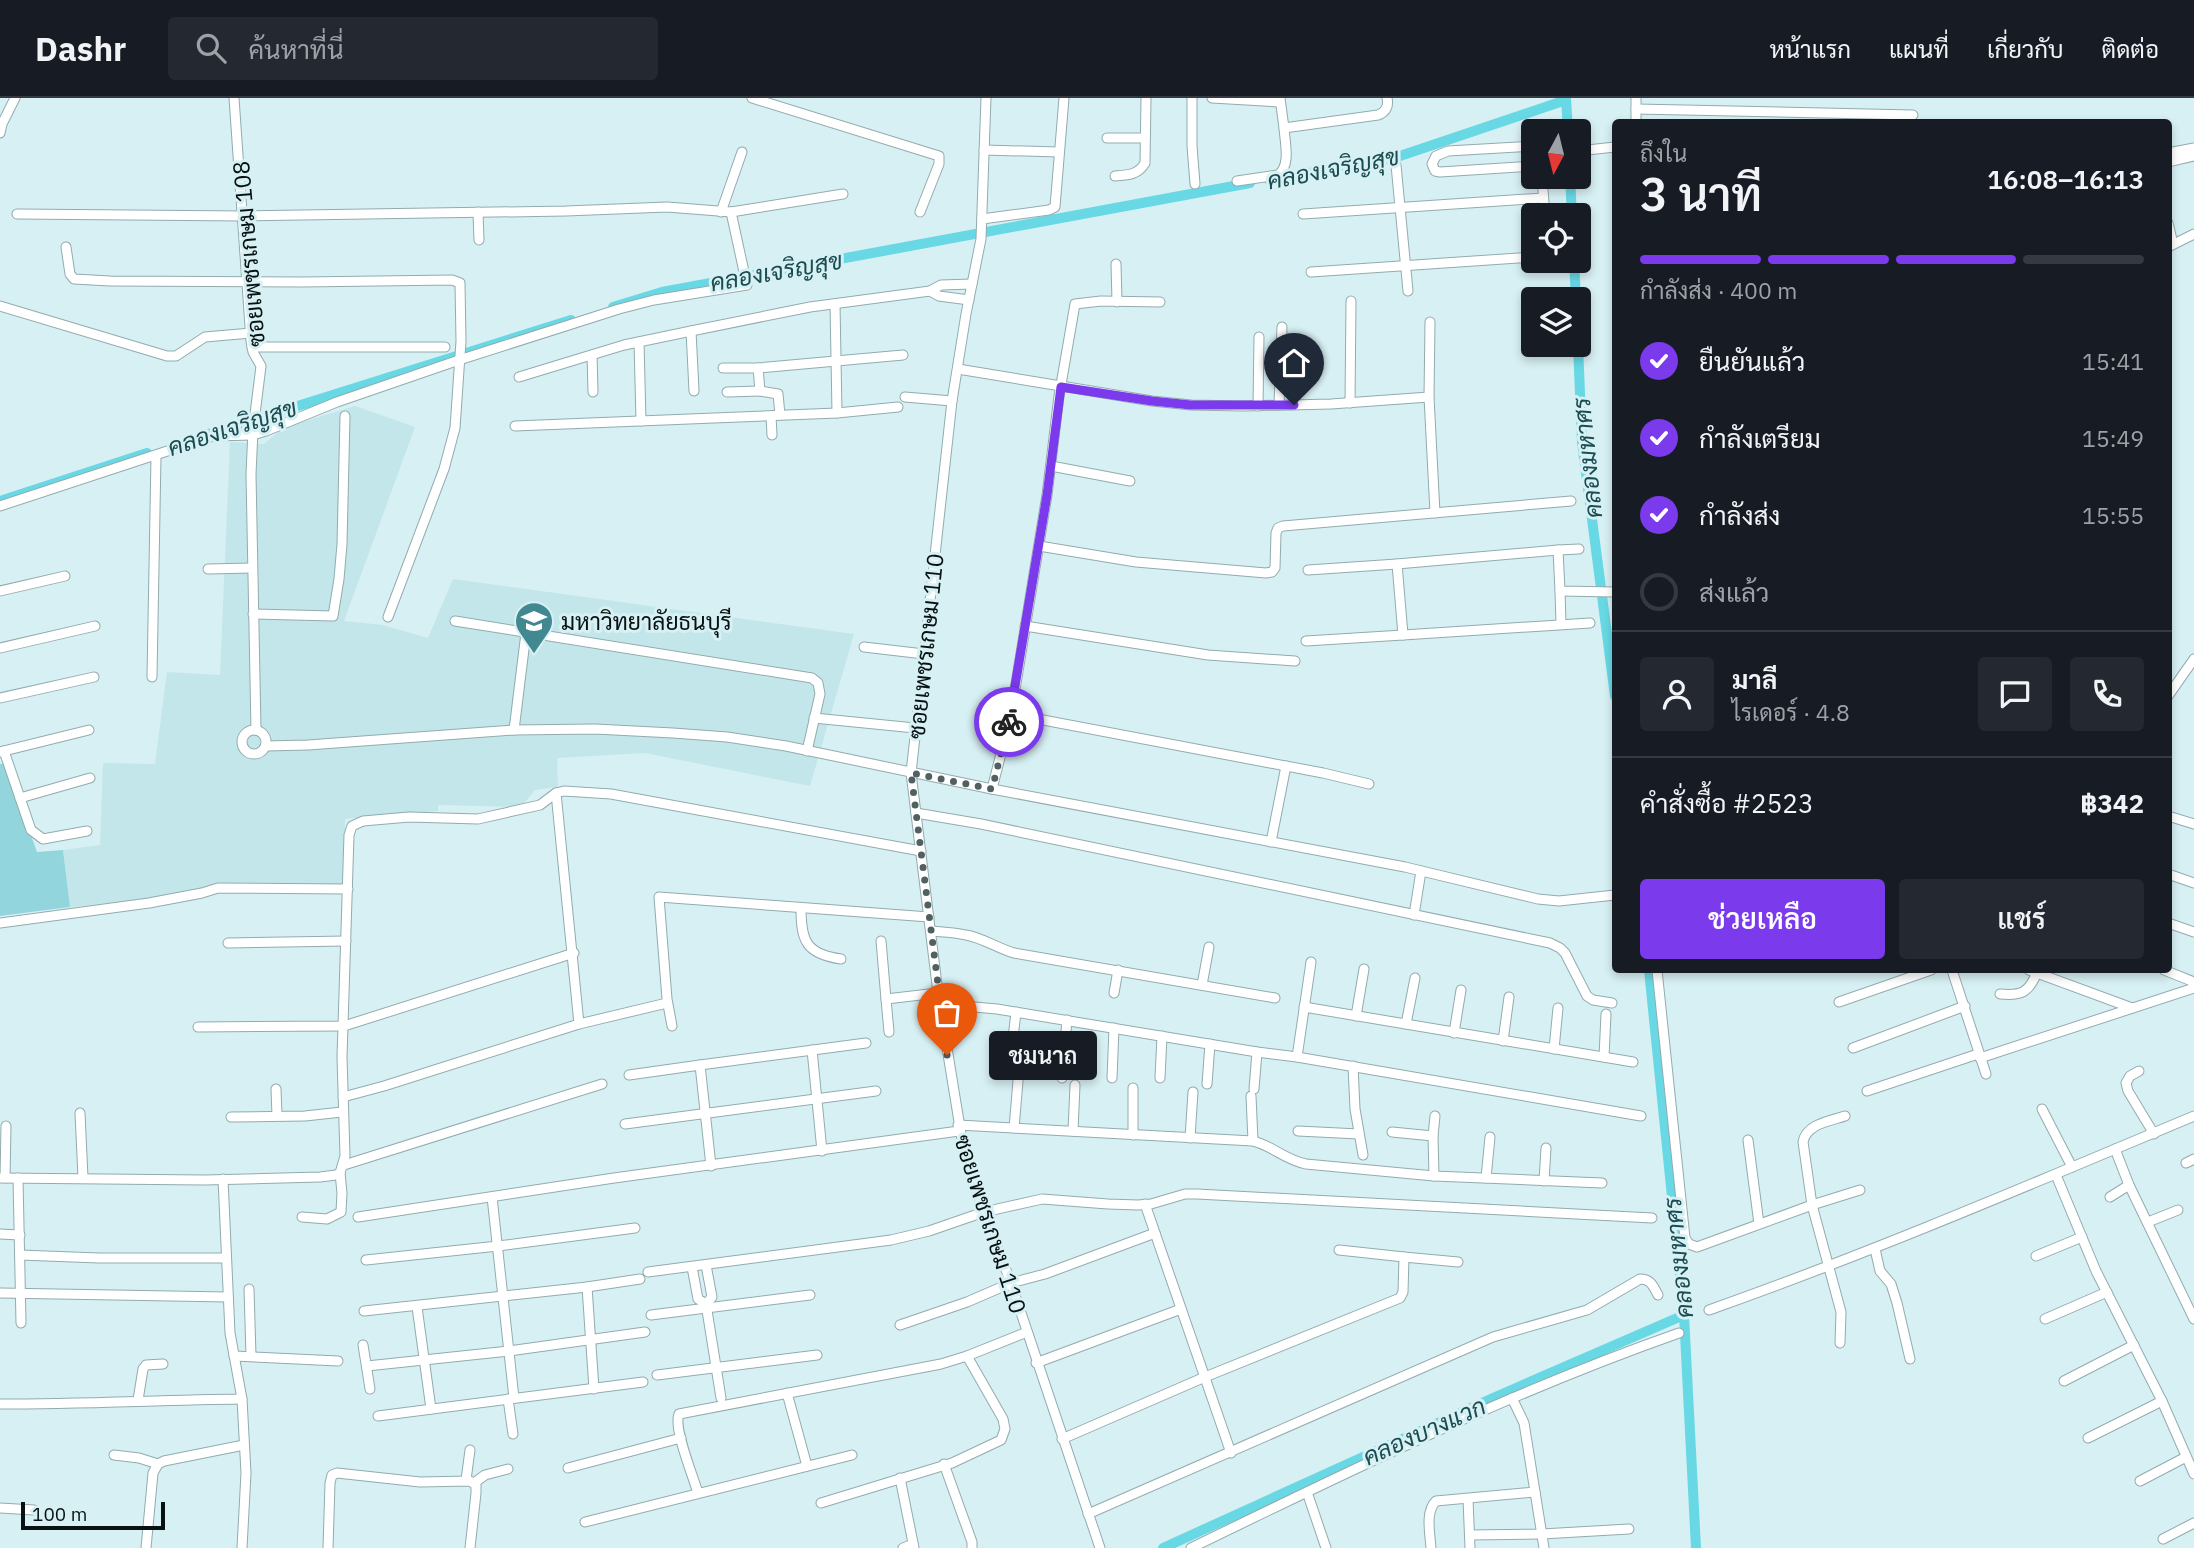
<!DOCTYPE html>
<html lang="th">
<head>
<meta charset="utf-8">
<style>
	:root { --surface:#171b24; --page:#242831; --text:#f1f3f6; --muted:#9ea1a6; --line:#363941; --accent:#7c3aed }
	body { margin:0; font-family:"IBM Plex Sans",Sarabun,sans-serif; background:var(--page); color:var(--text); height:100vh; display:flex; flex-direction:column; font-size:26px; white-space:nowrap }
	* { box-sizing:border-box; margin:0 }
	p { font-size:23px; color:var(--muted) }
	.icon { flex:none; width:38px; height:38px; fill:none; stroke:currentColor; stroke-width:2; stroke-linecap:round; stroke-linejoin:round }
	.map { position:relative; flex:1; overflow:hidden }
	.sheet { position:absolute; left:1612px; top:21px; width:560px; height:854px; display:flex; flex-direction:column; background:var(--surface); border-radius:7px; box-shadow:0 4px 10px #0003 }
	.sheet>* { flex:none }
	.needle { width:46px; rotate:187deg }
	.buttons { position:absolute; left:1521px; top:21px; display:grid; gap:14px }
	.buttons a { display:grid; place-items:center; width:70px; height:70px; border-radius:7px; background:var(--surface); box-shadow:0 4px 10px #0003; font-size:35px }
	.scale { position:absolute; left:21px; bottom:18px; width:144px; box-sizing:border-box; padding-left:7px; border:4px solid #091213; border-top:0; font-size:19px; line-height:24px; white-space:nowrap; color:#091213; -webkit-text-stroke:5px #d7f0f3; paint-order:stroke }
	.pin { position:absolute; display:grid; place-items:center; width:60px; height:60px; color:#fff; margin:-72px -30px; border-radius:50% 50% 50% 0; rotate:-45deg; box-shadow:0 0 7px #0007 }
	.pin .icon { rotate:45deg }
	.courier { position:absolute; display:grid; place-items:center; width:70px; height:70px; margin:-35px; border:5px solid #7c3aed; border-radius:50%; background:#fff; color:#222; box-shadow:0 2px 9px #0007 }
	.bubble { position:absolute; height:49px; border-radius:7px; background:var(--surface); box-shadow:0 4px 10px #0003; font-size:23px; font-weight:600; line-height:49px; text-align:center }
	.summary em { font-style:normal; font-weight:600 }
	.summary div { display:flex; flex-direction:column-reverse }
	.summary { display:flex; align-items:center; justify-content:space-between; height:119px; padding:0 28px }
	h1 { font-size:46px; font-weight:600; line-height:52px }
	.bar { display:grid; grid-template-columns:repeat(4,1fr); gap:10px 7px; align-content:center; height:84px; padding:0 28px }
	.bar i { height:9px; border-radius:5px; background:var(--line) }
	.bar .active { background:var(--accent) }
	.bar p { grid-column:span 4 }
	.line { display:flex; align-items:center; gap:18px; padding:0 28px; border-top:2px solid var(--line) }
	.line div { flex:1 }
	.round { display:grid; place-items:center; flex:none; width:74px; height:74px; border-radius:7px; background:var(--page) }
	ol { padding:0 28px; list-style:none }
	li { display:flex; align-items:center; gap:21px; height:77px }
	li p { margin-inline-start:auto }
	li .icon { padding:7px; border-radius:50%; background:var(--accent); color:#fff; stroke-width:4 }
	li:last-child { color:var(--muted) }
	li i { width:38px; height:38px; border:4px solid var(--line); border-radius:50% }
	.cta { display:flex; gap:14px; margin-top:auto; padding:14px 28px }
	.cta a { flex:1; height:80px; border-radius:7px; background:var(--accent); color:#fff; font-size:28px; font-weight:600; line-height:80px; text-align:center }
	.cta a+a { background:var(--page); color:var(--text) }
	header { display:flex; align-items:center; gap:42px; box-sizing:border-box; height:98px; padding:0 35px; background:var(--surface); border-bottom:2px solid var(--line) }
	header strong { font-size:33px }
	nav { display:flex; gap:38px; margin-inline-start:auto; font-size:24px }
	.search { width:490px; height:63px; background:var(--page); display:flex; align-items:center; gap:18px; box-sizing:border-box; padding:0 24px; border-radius:7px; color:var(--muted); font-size:26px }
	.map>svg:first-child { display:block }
</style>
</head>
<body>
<header>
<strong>Dashr</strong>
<div class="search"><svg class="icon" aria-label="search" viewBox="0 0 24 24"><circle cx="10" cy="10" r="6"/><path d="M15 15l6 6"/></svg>ค้นหาที่นี่</div>
<nav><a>หน้าแรก</a><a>แผนที่</a><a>เกี่ยวกับ</a><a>ติดต่อ</a></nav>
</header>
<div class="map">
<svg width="2194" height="1450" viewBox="0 0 2194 1450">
	<rect width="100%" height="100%" fill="#d7f0f3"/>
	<path fill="#c3e6ea" d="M355,308L415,329L344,523L383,527L428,540L453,481L854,536L810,688L645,655L557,660L558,689L535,692L521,709L438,707V713L345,721V788L213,790L148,801L70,809L63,752L100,747L103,665L155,666L167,574L220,577L230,344L264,346L283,330Z"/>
	<path fill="#93d5dd" d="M5,665L37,754L63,752L70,809L0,818V666Z"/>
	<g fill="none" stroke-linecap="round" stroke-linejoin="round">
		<g stroke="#68d8e5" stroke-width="10">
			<path d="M1566,0L1568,33"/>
			<path d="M1570,79L1572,117"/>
			<path d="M1269,82L1394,60L1566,2"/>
			<path d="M1574,163L1576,201"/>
			<path d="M613,209L662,194L1250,85"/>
			<path d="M1578,247L1582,344L1615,598"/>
			<path d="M202,338L571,222"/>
			<path d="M0,403L147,355"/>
			<path d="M1649,872L1684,1217L1696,1450"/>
			<path d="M1163,1450L1493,1300L1684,1217"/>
		</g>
		<defs>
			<g id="street">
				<path d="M234,0L251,243L253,254L261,268L253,332L251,376L256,632"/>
				<path d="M752,0L939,58V66L920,114"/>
				<path d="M986,0L981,141L966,216L952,303L911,675L938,895L964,1054L984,1114L1011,1185L1100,1450"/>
				<path d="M1192,0V48L1195,86"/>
				<path d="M1212,0L1280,4"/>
				<path d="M1280,0L1284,30L1378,17C1386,14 1389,8 1387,0"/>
				<path d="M1636,0V24"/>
				<path d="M1636,11L1913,17"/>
				<path d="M0,35L2,26L15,0"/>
				<path d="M1107,40H1145"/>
				<path d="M1533,48L1448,53L1436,58L1432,66L1435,73L1440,74L1533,68"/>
				<path d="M984,52L1059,54"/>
				<path d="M1578,53L1615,49"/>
				<path d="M2168,55L2194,50"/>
				<path d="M2168,64L2194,58"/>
				<path d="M1396,67L1408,193"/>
				<path d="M1115,78C1128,77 1138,77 1145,65L1146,0"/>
				<path d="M1542,79L1545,117"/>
				<path d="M1237,83L1278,77C1291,68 1285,45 1284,30"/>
				<path d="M478,114L479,142"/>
				<path d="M721,114L742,54"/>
				<path d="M731,114L746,183"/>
				<path d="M17,116L243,118L566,113L667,109L731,114L843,96"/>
				<path d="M1303,116L1543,100"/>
				<path d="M982,121L1049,112L1055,109L1064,0"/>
				<path d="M2168,125L2173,146"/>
				<path d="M66,149L70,176L74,181L110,183L302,184L452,182L460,185L461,243L455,330L444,371L388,519"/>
				<path d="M2168,149L2194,136"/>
				<path d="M1116,166L1117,204"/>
				<path d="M1311,174L1533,159"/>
				<path d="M969,202L939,198L930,193L941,187L972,186"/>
				<path d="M835,206L837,315"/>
				<path d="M0,208L167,258H176L205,239L251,235"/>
				<path d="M1430,224L1429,299L1435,415"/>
				<path d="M691,233L694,293"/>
				<path d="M639,244L641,323"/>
				<path d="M252,249H445"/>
				<path d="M592,257L593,294"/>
				<path d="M723,270H758"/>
				<path d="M958,271L1152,303L1191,307L1243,308L1331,306L1429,299"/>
				<path d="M519,279L624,247L696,232L810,209L930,193"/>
				<path d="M727,294L760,293"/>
				<path d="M905,299L952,303"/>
				<path d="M1350,305L1351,203"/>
				<path d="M1279,307L1282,229"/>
				<path d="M1258,308L1259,239"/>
				<path d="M780,317L778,296L760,293L758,270L903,257"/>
				<path d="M771,318L772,337"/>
				<path d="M515,328L837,315L898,309"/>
				<path d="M1051,368L1130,383"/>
				<path d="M0,408L213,338L253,337L266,333L337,304L459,262L619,211L654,202L747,187"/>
				<path d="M1039,448L1136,464L1266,475L1272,474L1275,470L1276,435L1278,430L1283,428L1571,403"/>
				<path d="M1558,452L1579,451"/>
				<path d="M208,471L252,470"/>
				<path d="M1308,472L1397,466"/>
				<path d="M0,493L65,478"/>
				<path d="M1560,493L1561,526"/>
				<path d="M253,516L333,518L339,481L342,446L345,318"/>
				<path d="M455,523L812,580L818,585L820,596L807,653"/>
				<path d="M1590,525L1403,537L1397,466L1558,452L1560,493L1615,494"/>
				<path d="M1025,528L1208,557L1295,563"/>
				<path d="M1306,543L1403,537"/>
				<path d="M864,549L924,556"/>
				<path d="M0,550L95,528"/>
				<path d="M152,579L156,358"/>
				<path d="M2168,598L2194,561"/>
				<path d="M0,600L94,579"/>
				<path d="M1011,616L1323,675L1369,686"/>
				<path d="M814,620L915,630"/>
				<path d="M514,632L526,535"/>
				<circle cx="254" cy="644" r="12"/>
				<path d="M266,648L308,647L514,632L595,631L673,635L727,639L786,648L992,691L1011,616L1047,397L1059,298L1075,206L1101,203L1160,204"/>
				<path d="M4,653L31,732L43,741L87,733"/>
				<path d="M0,654L89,632"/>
				<path d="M992,691L1405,769L1538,801L1559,803L1615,797"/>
				<path d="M556,695L579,926"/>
				<path d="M20,700L90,680"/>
				<path d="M916,715L981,726L1550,845L1560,850L1565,855L1587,898L1593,902L1612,905"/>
				<path d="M2168,718L2194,726"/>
				<path d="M1271,744L1286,668"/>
				<path d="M2168,776L2194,785"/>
				<path d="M801,810C801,843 806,856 841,861"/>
				<path d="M1414,817L1421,773"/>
				<path d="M0,825L149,805L202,795L218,790L348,791"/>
				<path d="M2168,825L2194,834"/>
				<path d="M931,833C942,834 954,834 966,837C983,840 997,850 1014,855L1275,900"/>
				<path d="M881,843L886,901"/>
				<path d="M228,845L346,843"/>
				<path d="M1657,872L1685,1140L1689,1146L1697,1149L1812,1107L1860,1092"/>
				<path d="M1952,872L1986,976"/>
				<path d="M2029,872L2132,910"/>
				<path d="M2164,872L2194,884"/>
				<path d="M1202,887L1209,849"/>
				<path d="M1114,895L1118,872"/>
				<path d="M2000,896C2021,898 2029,895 2037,874"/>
				<path d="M1839,904L1931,872"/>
				<path d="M940,906L997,911L1257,954L1297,959L1311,864"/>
				<path d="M1304,909L1633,964"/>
				<path d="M1356,918L1364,871"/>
				<path d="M1406,926L1415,880"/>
				<path d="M672,928L667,901L659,799L929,819"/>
				<path d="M198,929L344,928L574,855"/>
				<path d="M889,934L886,901L938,895"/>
				<path d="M1454,935L1461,892"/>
				<path d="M1503,943L1509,899"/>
				<path d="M1853,950L1965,908"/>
				<path d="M1554,951L1558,910"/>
				<path d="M812,952L822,1053"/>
				<path d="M1297,959L1641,1018"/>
				<path d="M1604,959L1606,916"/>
				<path d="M1980,960L2194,890"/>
				<path d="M700,967L866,945"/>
				<path d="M1353,968L1355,1011L1363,1057"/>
				<path d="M2139,973L2130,978L2126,985L2128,993L2154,1036"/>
				<path d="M1009,975L1016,914"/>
				<path d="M629,977L700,967L711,1068"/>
				<path d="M1062,980L1067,922"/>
				<path d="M1112,980L1114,930"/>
				<path d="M1160,980L1162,938"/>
				<path d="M1207,986L1210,946"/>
				<path d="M276,991L277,1018"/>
				<path d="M1254,991L1257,954"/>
				<path d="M1867,993L1978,956"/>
				<path d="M1251,998L1253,1043"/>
				<path d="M343,999L384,988L579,926L667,905"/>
				<path d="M2042,1011L2072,1069"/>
				<path d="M80,1015L83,1080"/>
				<path d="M231,1019L305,1018L342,1014"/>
				<path d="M625,1026L876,993"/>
				<path d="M958,1027L1253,1043C1275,1049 1283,1061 1306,1066L1434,1078L1602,1085"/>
				<path d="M1014,1030L1018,983"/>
				<path d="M1073,1033L1075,987"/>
				<path d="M1298,1033L1359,1036"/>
				<path d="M1392,1034L1433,1038"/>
				<path d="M1133,1037V990"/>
				<path d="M1190,1040L1193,994"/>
				<path d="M1748,1042L1759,1126"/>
				<path d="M2115,1051L2129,1087L2194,1221"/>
				<path d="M2186,1065L2194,1061"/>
				<path d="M344,1067L602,986"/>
				<path d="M2056,1077L2096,1173L2162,1303L2194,1376"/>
				<path d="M1434,1078L1433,1038L1435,1018"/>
				<path d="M0,1080L205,1082L320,1079L336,1077L340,1075L345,1058L342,959L349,737L352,728L363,723L409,719L478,721L540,707L556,695L564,693L611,696L921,753"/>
				<path d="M5,1080L6,1028"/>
				<path d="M18,1080L21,1225"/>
				<path d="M1486,1080L1490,1039"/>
				<path d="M223,1081L230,1235L242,1301L246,1375L242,1450"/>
				<path d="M1544,1083L1546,1050"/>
				<path d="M492,1099L514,1300"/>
				<path d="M2110,1099L2129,1087"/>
				<path d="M1145,1106L1231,1355"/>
				<path d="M302,1119L327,1121L341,1114L342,1095L340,1075"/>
				<path d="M358,1119L614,1080L959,1033"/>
				<path d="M2148,1124L2178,1112"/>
				<path d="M0,1136L20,1137"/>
				<path d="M1875,1151L1880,1173L1891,1186L1897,1205L1910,1261"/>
				<path d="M1339,1152L1404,1159"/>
				<path d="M20,1157L99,1160H226"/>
				<path d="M2036,1158L2082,1139"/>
				<path d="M366,1162L498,1148L635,1130"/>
				<path d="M692,1169L698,1201L706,1206L712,1199L706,1167"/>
				<path d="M648,1174L891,1142L929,1133L984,1114L1042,1101L1108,1106L1138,1107L1151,1106L1185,1096H1197L1652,1120"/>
				<path d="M587,1189L594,1291"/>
				<path d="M249,1191L251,1258"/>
				<path d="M0,1195L228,1199"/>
				<path d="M706,1206L721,1300"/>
				<path d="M417,1209L431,1311"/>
				<path d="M1709,1212C1873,1154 2034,1085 2194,1018"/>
				<path d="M364,1213L587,1189L640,1181"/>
				<path d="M651,1217L810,1197"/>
				<path d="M2045,1221L2107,1194"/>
				<path d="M900,1227L967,1204L1011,1185L1045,1176L1155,1135"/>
				<path d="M1840,1245L1841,1214L1812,1107L1803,1044C1806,1026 1830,1023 1845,1018"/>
				<path d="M363,1247L370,1291"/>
				<path d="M234,1258L338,1263"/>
				<path d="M1036,1265L1181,1211"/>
				<path d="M367,1268L509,1253L645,1234"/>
				<path d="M657,1277L817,1257"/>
				<path d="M2064,1283L2134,1247"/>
				<path d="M787,1295L807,1368"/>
				<path d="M1512,1300L1524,1325L1544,1450"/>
				<path d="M508,1301L513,1336"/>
				<path d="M138,1302L143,1271L146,1267L163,1266"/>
				<path d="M0,1306C81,1306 161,1302 242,1301"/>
				<path d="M378,1318L643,1284"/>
				<path d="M2088,1340L2162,1303"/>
				<path d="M1062,1341L1205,1279L1400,1200L1403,1194L1404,1159L1458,1164"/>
				<path d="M114,1357L139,1360L158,1366"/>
				<path d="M944,1366L972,1444V1450"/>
				<path d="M568,1370L681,1340"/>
				<path d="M900,1380L914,1450"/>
				<path d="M466,1382L470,1352"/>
				<path d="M2140,1383L2186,1359"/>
				<path d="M474,1385L485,1377L508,1371"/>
				<path d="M1307,1394L1326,1450"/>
				<path d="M698,1395C693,1378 673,1330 679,1316L941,1266L967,1258L1027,1234"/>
				<path d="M1468,1401L1470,1450"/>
				<path d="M821,1405L952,1365L1001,1342L1005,1331L1003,1321L967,1258"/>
				<path d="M0,1410L34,1412"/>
				<path d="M1088,1416L1493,1239L1587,1212L1640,1181C1651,1181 1653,1188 1658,1197"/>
				<path d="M585,1424L852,1357"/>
				<path d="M1470,1437L1542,1436L1629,1431"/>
				<path d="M2163,1441L2194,1425"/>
				<path d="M146,1450L153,1375L158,1366L164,1363L244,1347"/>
				<path d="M328,1450L330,1385L332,1377L337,1375L420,1384L470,1383L476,1387V1395L470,1450"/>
				<path d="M903,1450L913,1446"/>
				<path d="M1191,1450C1351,1372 1511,1294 1679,1235"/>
				<path d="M1431,1450C1430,1435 1425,1414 1436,1403L1535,1394"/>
			</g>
		</defs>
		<use href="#street" stroke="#93abae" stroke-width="11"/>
		<use href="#street" stroke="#fff" stroke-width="9"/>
	</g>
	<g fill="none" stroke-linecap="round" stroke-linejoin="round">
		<path stroke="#516061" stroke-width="7" stroke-dasharray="0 12.6" d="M947,957L911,675L992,691L1009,624"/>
		<path stroke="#7c3aed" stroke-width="9" d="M1009,624L1047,397L1061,289L1152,303L1191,307H1294"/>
	</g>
	<defs>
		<symbol id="university-pin" viewBox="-11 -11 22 30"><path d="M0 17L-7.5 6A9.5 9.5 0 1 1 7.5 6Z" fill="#418890" stroke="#d7f0f3"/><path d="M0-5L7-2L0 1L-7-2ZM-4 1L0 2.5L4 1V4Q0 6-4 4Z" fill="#fff"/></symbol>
	</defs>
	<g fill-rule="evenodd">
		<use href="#university-pin" x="512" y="501" width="44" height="60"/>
	</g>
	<g text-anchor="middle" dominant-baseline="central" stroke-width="6" stroke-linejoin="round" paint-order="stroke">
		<g font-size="23" fill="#091213" stroke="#d7f0f3">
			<text transform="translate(248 156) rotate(-95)">ซอยเพชรเกษม 108</text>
			<text transform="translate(925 548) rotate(-84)">ซอยเพชรเกษม 110</text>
			<text transform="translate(991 1126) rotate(72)">ซอยเพชรเกษม 110</text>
		</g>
		<g font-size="23" fill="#091213" stroke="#d7f0f3" text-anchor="start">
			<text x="561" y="523">มหาวิทยาลัยธนบุรี</text>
		</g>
		<g font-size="24" font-style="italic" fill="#1a4c52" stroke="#d7f0f3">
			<text transform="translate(1333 70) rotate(-11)">คลองเจริญสุข</text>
			<text transform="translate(776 173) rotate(-10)">คลองเจริญสุข</text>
			<text transform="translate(232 329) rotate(-18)">คลองเจริญสุข</text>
			<text transform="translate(1587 360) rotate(-96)">คลองมหาศร</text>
			<text transform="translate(1678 1160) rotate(-96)">คลองมหาศร</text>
			<text transform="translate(1424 1333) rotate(-24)">คลองบางแวก</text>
		</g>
	</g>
</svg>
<div class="buttons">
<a><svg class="needle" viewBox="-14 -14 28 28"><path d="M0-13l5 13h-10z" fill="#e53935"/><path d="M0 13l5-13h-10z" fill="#9ea1a6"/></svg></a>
<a><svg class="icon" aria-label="locate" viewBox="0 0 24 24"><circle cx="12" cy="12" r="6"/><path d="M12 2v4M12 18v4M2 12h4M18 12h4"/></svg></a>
<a><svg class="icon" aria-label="layers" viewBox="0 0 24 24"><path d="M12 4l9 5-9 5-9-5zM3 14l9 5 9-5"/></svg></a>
</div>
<div class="scale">100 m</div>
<div class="pin" style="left:947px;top:957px;background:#ea580c"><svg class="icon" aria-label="bag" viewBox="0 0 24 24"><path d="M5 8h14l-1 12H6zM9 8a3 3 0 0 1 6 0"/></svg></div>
<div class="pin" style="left:1294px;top:307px;background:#1f2937"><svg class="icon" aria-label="home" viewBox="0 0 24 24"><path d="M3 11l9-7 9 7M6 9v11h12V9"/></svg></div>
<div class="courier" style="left:1009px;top:624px"><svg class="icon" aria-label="bike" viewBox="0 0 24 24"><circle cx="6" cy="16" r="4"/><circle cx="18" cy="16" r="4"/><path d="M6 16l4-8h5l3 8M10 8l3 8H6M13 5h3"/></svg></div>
<div class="bubble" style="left:989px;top:933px;width:108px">ชมนาถ</div>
<section class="sheet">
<div class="summary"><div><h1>3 นาที</h1><p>ถึงใน</p></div><em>16:08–16:13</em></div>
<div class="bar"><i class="active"></i><i class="active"></i><i class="active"></i><i></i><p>กำลังส่ง · 400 m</p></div>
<ol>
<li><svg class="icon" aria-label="check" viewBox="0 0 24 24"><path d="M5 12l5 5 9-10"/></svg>ยืนยันแล้ว<p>15:41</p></li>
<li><svg class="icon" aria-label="check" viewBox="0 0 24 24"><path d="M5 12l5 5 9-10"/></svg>กำลังเตรียม<p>15:49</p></li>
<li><svg class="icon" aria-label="check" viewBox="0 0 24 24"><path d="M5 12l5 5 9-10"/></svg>กำลังส่ง<p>15:55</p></li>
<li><i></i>ส่งแล้ว</li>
</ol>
<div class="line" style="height:126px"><a class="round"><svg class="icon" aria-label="person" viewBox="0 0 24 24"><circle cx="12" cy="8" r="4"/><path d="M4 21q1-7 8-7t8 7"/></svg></a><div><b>มาลี</b><p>ไรเดอร์ · 4.8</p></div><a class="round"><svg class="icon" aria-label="chat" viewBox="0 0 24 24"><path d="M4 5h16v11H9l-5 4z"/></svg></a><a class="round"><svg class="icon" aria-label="phone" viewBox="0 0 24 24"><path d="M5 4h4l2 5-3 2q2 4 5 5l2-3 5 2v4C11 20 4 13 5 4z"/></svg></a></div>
<div class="line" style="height:91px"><div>คำสั่งซื้อ #2523</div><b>฿342</b></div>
<div class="cta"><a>ช่วยเหลือ</a><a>แชร์</a></div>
</section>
</div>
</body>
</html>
